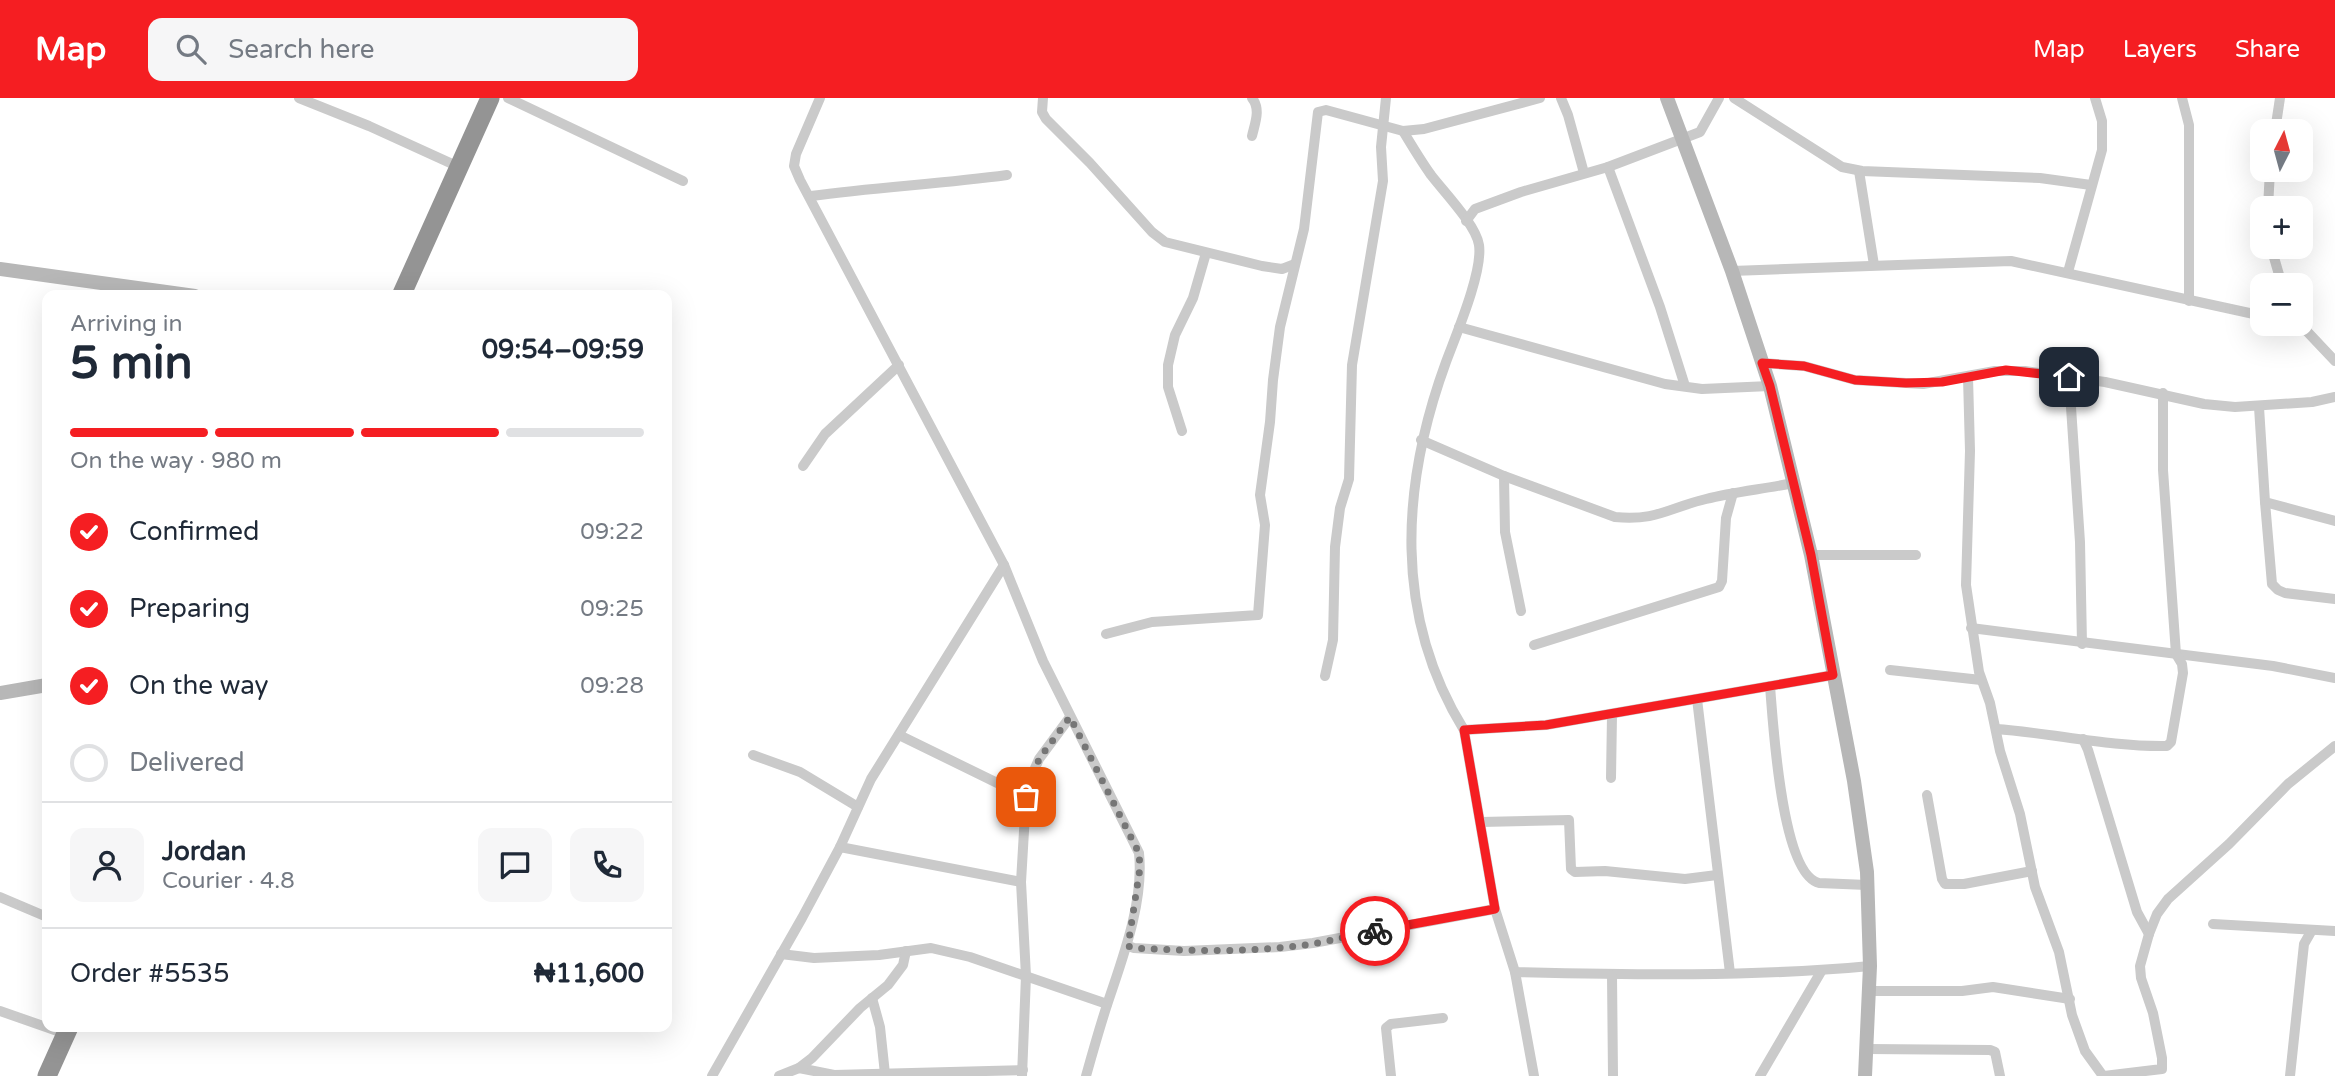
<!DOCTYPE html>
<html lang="en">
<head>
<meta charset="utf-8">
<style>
	:root { --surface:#fff; --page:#f6f6f7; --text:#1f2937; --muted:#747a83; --line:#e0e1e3; --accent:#f51e22 }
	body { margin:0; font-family:"Varela Round",sans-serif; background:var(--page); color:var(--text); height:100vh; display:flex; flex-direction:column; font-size:26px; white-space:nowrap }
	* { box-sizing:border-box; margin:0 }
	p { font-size:23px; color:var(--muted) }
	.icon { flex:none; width:38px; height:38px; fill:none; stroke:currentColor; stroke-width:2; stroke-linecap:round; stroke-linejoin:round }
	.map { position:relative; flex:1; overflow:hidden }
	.side { position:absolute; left:42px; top:192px; width:630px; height:742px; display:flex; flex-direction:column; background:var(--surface); border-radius:14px; box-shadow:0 7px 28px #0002 }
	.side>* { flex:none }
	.needle { width:46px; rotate:6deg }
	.buttons { position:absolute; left:2250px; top:21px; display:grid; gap:14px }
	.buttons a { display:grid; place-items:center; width:63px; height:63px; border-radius:14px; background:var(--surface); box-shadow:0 7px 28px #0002; font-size:35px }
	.pin { position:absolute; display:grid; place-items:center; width:60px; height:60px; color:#fff; margin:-30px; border-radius:14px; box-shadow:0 4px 10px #0006 }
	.courier { position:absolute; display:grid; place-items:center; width:70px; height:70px; margin:-35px; border:5px solid #f51e22; border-radius:50%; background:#fff; color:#222; box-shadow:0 2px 9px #0007 }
	.summary em { font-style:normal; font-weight:800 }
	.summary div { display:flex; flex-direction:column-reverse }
	.summary { display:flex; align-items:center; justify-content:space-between; height:119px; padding:0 28px }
	h1 { font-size:46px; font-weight:800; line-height:52px }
	.bar { display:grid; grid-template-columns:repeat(4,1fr); gap:10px 7px; align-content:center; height:84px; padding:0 28px }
	.bar i { height:9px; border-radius:5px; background:var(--line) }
	.bar .on { background:var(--accent) }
	.bar p { grid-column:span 4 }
	.line { display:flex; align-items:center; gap:18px; padding:0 28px; border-top:2px solid var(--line) }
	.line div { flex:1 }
	.round { display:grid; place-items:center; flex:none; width:74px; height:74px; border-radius:14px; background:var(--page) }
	ol { padding:0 28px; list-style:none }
	li { display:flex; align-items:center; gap:21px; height:77px }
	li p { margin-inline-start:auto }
	li .icon { padding:7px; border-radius:50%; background:var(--accent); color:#fff; stroke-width:4 }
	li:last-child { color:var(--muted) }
	li i { width:38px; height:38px; border:4px solid var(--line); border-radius:50% }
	header { display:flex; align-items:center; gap:42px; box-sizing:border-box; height:98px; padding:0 35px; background:var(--accent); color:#fff }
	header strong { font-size:33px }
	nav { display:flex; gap:38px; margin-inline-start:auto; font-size:24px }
	.search { width:490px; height:63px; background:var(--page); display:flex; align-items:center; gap:18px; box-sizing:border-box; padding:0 24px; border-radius:14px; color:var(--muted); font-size:26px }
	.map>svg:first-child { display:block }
</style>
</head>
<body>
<header>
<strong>Map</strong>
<div class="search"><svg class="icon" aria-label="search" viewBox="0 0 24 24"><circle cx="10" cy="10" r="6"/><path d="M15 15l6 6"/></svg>Search here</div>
<nav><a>Map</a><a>Layers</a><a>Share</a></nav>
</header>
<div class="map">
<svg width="2335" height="978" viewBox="0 0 2335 978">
	<rect width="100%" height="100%" fill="#fff"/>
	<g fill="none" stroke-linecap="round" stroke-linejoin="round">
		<g stroke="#cacaca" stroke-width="10">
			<path d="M299,0L369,28L459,69"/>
			<path d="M508,0L683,83"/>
			<path d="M820,0L796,56L794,68L800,82L1004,467L1043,563L1139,755C1144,804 1123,859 1108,904C1100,928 1093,953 1086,978"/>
			<path d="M1043,0L1042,14L1046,21L1090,65L1152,134L1165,144L1262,168L1282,171L1295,166"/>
			<path d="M1561,0L1568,17L1584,75"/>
			<path d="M1734,0L1842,69L1862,73L2040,80L2091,87"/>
			<path d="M2182,0L2189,27V203"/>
			<path d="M1403,33C1412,48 1421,63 1431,77C1444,94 1476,127 1479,147C1483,174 1456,237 1446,264C1401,387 1393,517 1464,632L1546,627L1833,577"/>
			<path d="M2275,33L2280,0"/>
			<path d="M1252,38C1255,25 1261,11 1252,0"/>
			<path d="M1608,69L1660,209L1685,288"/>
			<path d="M1859,73L1874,167"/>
			<path d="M811,98C876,89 941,86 1007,77"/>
			<path d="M2268,110L2270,72"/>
			<path d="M1466,123L1475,111L1521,94L1608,69L1700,34L1719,0"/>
			<path d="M2271,149L2282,187"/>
			<path d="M1732,173L2011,163L2263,218"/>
			<path d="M2068,174L2102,52V23L2095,0"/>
			<path d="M2300,226L2335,263"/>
			<path d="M1459,229L1665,286L1702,291L1770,288"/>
			<path d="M1762,265L1804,268L1855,282L1923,286L1995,273H2025L2105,284L2204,306L2235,309L2312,304L2335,299"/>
			<path d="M1968,279L1970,353L1966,487L1979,574L1990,605L2000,653L2020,716L2035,789L2059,854L2072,917L2085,953L2103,978"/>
			<path d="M2069,279L2080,444L2082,546"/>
			<path d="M2259,309L2265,404L2335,423"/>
			<path d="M1182,333L1168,289V267L1175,237L1193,200L1206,155"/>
			<path d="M1421,342L1504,378L1505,434L1521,513"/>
			<path d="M803,368L825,336L899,267"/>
			<path d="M1504,378L1615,419C1657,423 1668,410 1706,401C1734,394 1764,391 1793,385"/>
			<path d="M2265,404L2272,486L2278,492L2285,495L2335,501"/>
			<path d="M1811,457H1916"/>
			<path d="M1971,530L2273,568L2335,580"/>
			<path d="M1106,536L1152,524L1258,517L1265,427L1260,397L1270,324L1273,282L1280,229L1304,131L1318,14L1326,12L1403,33L1424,31L1540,0"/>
			<path d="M1534,547L1719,489L1722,483L1726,420L1733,395"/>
			<path d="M1890,572L1981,582"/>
			<path d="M1325,578L1333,542L1335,449L1340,410L1349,381L1352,267L1383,83L1381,49L1386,0"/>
			<path d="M1770,588C1773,623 1781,776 1819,785L1867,787"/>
			<path d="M1697,601L1730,875"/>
			<path d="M1996,631C2053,635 2109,649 2167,648L2171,644L2183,575L2182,566L2176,556L2163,372V295"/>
			<path d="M1464,632L1495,811L1515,874L1534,978"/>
			<path d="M899,637L1026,699"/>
			<path d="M2083,641L2088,652L2137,814L2149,836"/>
			<path d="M753,657L800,674L858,709"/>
			<path d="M1611,680L1612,617"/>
			<path d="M1927,697L1942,781L1945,786H1964L2032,773"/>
			<path d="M1481,724L1569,722L1571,771L1575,774L1605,773L1685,781L1717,777"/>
			<path d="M840,749L1021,784"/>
			<path d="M0,799L47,819"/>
			<path d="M2213,826L2335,833"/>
			<path d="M1128,848L1134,850L1184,853L1280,849L1313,845L1495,811"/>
			<path d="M781,856L814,860L879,857L931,850L970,859L1107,906"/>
			<path d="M1515,874C1633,877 1752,879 1870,868"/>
			<path d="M1612,877L1613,978"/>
			<path d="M1870,893H1962L1993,889L2070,901"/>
			<path d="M872,900L880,929L885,976"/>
			<path d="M0,913L66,936"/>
			<path d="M1868,951L1990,952L1995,954L2000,978"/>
			<path d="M799,970L834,977L1023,972"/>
			<path d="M712,978L802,820L840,749L871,681L1004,467"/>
			<path d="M779,978L799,970L812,960L860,910L888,887L903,867L906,853"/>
			<path d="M1022,978L1026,878L1021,784L1026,699L1029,684L1039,661L1070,619"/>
			<path d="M1391,978L1386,930L1391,926L1443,920"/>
			<path d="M1760,978L1822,872"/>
			<path d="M2104,978L2162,971V960L2153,915L2141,880L2140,868L2149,836L2157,816L2168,801L2229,746L2288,686L2335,648"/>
			<path d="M2290,978L2304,846L2312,832"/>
		</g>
		<g stroke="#b7b7b7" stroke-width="14">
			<path d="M1667,0L1732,173L1770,288L1811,457L1854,683L1867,774L1870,868L1865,978"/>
			<path d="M0,171L195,198"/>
			<path d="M0,595L47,587"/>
		</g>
		<g stroke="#949494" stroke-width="19">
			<path d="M401,198L490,0"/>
			<path d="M47,978L69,929"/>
		</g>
	</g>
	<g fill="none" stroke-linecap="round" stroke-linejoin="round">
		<path stroke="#767676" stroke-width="7" stroke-dasharray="0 12.6" d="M1026,699L1039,661L1070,619L1139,755L1140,770L1128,848L1134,850C1193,853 1253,855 1312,846C1333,842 1354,837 1375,833"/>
		<path stroke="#f51e22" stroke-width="9" d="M1375,833L1495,811L1464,632L1546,627L1833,577L1811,457L1770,288L1762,265L1804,268L1855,282L1906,285L1942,284L2006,272L2069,279"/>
	</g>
</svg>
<div class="buttons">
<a><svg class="needle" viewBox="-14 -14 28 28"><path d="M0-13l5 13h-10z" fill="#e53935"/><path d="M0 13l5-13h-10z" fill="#747a83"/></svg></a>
<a>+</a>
<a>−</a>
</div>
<div class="pin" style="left:1026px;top:699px;background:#ea580c"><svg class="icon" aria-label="bag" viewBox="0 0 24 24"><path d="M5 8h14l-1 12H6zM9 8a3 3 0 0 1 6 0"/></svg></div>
<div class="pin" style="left:2069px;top:279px;background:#1f2937"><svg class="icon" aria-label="home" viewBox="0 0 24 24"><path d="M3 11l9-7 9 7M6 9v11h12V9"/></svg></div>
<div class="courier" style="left:1375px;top:833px"><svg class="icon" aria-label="bike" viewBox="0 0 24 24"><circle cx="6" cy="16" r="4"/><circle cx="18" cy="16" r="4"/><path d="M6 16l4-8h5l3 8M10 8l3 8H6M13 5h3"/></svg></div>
<section class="side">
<div class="summary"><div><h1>5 min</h1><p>Arriving in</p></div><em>09:54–09:59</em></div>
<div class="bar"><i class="on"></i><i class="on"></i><i class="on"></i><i></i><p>On the way · 980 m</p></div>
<ol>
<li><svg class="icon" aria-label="check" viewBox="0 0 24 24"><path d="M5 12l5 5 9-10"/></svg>Confirmed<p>09:22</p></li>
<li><svg class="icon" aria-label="check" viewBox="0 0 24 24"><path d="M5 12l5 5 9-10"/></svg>Preparing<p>09:25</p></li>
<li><svg class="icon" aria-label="check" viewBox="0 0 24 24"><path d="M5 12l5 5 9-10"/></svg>On the way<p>09:28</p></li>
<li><i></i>Delivered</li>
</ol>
<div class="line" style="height:126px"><a class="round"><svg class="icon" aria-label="person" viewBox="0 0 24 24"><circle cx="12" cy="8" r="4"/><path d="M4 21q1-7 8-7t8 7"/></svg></a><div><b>Jordan</b><p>Courier · 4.8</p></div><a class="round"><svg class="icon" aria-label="chat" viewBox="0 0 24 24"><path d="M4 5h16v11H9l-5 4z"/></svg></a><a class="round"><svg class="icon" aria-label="phone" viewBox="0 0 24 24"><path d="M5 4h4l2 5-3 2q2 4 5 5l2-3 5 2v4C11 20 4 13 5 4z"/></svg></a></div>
<div class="line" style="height:91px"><div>Order #5535</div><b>₦11,600</b></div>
</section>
</div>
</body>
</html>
